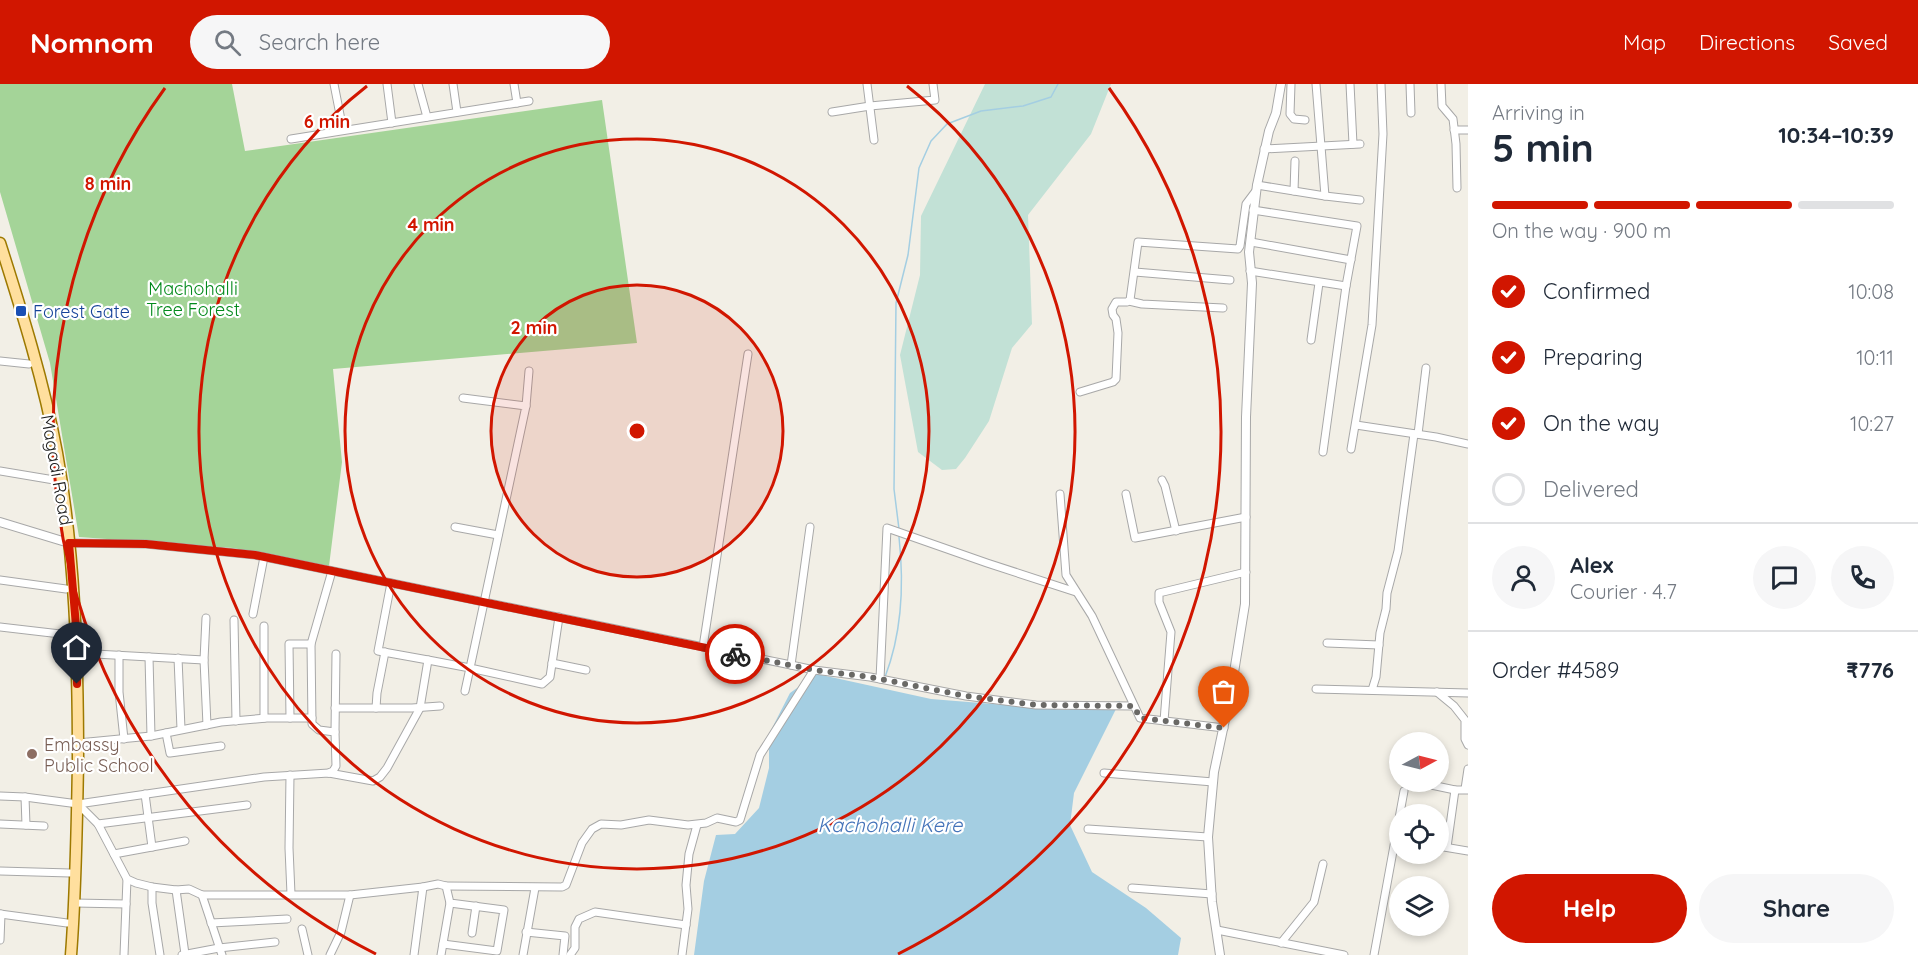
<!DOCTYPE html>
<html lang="en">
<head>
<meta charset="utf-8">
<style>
	:root { --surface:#fff; --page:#f6f6f7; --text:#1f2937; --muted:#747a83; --line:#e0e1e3; --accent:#d11600 }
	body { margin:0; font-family:Quicksand,sans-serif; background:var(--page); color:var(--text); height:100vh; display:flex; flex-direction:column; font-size:22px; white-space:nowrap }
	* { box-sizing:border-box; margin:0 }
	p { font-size:20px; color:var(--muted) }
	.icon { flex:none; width:33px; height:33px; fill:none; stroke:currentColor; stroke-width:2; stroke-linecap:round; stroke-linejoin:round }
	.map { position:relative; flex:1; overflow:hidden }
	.panel { display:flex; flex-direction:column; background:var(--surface); width:450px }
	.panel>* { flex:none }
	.needle { width:39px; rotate:83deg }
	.tools { position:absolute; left:1389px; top:648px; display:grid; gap:12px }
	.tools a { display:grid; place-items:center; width:60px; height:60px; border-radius:50%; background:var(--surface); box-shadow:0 3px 9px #0003; font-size:30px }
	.pin { position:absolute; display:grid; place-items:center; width:51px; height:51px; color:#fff; margin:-62px -26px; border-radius:50% 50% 50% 0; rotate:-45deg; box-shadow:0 0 6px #0007 }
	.pin .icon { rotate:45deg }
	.courier { position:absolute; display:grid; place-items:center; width:60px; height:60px; margin:-30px; border:4px solid #d11600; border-radius:50%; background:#fff; color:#222; box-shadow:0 2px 8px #0007 }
	.headline em { font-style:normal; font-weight:700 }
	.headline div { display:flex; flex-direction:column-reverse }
	.headline { display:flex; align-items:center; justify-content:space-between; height:102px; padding:0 24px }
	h1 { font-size:39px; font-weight:700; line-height:45px }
	.bar { display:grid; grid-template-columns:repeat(4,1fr); gap:9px 6px; align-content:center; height:72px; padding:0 24px }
	.bar i { height:8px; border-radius:4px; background:var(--line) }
	.bar .selected { background:var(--accent) }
	.bar p { grid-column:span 4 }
	.line { display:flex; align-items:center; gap:15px; padding:0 24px; border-top:2px solid var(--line) }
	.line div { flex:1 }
	.round { display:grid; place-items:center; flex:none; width:63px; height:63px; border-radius:32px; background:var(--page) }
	ol { padding:0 24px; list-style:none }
	li { display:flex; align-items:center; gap:18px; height:66px }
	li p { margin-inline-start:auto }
	li .icon { padding:6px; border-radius:50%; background:var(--accent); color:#fff; stroke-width:4 }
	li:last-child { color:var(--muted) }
	li i { width:33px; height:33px; border:3px solid var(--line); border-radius:50% }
	.action { display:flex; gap:12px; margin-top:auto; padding:12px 24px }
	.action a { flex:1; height:69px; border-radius:36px; background:var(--accent); color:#fff; font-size:24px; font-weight:700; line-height:69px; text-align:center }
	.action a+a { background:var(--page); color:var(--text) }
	header { display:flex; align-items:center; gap:36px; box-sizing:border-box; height:84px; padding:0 30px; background:var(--accent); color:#fff }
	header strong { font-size:28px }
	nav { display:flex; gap:33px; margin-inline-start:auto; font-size:21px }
	.search { width:420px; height:54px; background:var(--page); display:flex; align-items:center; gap:15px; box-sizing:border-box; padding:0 21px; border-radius:33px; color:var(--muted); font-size:22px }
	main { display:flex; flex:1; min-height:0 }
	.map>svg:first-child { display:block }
</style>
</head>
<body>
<header>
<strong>Nomnom</strong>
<div class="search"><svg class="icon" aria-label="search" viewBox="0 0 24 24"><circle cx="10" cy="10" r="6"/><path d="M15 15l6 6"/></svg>Search here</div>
<nav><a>Map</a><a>Directions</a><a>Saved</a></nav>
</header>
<main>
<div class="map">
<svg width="1468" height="871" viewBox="0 0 1468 871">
	<rect width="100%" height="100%" fill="#f2efe6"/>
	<path fill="#a4d498" d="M0,0H232L245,67L602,16L637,259L333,285L342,378L329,482L233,464L79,453L50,279L0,108Z"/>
	<path fill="#c2e1d6" d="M985,0H1111L1091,50L1028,131L1032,240L1012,264L989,337L965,374L956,385L942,386L918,368L900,271L920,191L921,132Z"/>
	<path fill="#a4cee2" d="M817,590L931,615L1066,626L1120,617L1074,709L1070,741L1092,788L1146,824L1181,854L1178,871H694L704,797L716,751L735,750L759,724L769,684V650L790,609Z"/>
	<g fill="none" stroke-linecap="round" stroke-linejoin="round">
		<g stroke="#a4cee2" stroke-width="1.5">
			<path d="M899,445L894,405L896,219L908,171L919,84L931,57L947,40L981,27L1023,22L1051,13L1058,0"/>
			<path d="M885,593C902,549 904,499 899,453"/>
		</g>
		<defs>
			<g id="minor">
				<path d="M334,0L343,46"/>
				<path d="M387,0L392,39"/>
				<path d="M418,0L427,33"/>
				<path d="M453,0L457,28"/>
				<path d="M514,0L517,19"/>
				<path d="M867,0L874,56"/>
				<path d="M1291,0L1290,30L1294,35L1305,36"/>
				<path d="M1316,0L1325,112"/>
				<path d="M1350,0L1353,60"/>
				<path d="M1410,0L1411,29"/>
				<path d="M1441,0L1442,22L1453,35L1456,60L1457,104"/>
				<path d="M832,28L870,22L935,16L933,0"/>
				<path d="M1454,46H1468"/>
				<path d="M291,55L529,17"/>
				<path d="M1264,65L1360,60"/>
				<path d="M1257,101L1325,112L1360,116"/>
				<path d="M1294,107L1295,77"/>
				<path d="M1253,126L1357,142L1346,202L1323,368"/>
				<path d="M1251,158L1351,176"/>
				<path d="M1250,187L1346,202"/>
				<path d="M1135,188L1230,196"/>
				<path d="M1129,217L1142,220L1223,224"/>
				<path d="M1311,256L1319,199"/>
				<path d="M0,277L29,280"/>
				<path d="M1080,308L1113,298L1116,295L1118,249L1116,235L1113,231L1112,225L1116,218H1127L1130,216L1138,158L1238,165L1240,162L1246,120L1255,108"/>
				<path d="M463,314L526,322L470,584L542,600L550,593L559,533"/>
				<path d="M526,322L529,287"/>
				<path d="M1356,341L1436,353L1468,360"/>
				<path d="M1418,350L1426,284"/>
				<path d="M1351,365L1372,241L1383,50L1381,0"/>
				<path d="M0,387L54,396"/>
				<path d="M1162,396L1165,402L1176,447"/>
				<path d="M1060,410L1066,491L1092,532L1140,634L1224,644"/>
				<path d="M1126,410L1135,454L1246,433"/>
				<path d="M455,443L498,451"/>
				<path d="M810,443L791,581L814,586L870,593L966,612L1036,621L1134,622"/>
				<path d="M69,459L146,460L255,471L791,581"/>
				<path d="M332,487L311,560L312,640L319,646L335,648L336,570"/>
				<path d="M0,496L66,505"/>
				<path d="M253,530L264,473"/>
				<path d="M206,534L204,576L207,641"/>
				<path d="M234,536L236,637"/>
				<path d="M0,543L69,551"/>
				<path d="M1327,559L1379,561"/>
				<path d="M703,563L748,270"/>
				<path d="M77,569L204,576"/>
				<path d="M119,571V608L124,655"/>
				<path d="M149,573L151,652"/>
				<path d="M178,574L181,645"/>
				<path d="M428,576L470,584L465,607"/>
				<path d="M552,579L586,586"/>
				<path d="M880,595L887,444L987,479L1076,508"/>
				<path d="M1316,605L1468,609"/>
				<path d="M1372,606L1376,593L1380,549L1386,525L1387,509L1398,467L1414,350"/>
				<path d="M1437,608L1454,622L1465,636V655L1468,661"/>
				<path d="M335,624H412L440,622"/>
				<path d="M376,624L377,609L385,568"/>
				<path d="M264,634V542"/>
				<path d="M290,634L289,560H311"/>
				<path d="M1164,637L1171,548L1159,518V509L1246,488"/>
				<path d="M166,649L170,669L221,662"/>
				<path d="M78,659L151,652L221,638L267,634H312"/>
				<path d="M329,689L333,687L336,682L335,648"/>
				<path d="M1104,689L1213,698"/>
				<path d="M290,691L289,764L291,810"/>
				<path d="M1417,698L1455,706H1468"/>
				<path d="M1465,705L1468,685"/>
				<path d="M0,712L25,713L78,720L264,693L329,689L373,697L380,693L387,684L420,624L428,576L378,567L391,499"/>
				<path d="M25,713L26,741"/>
				<path d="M78,720L98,740L127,795L136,799L152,803L176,806L189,805L202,811L222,871"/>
				<path d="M0,740L44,742"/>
				<path d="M98,740L247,721"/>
				<path d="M1088,745L1208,753"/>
				<path d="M1438,762L1468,767"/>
				<path d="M152,763L185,757"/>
				<path d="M1447,763L1455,706"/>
				<path d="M114,770L152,763L145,710"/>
				<path d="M0,787L70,789"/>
				<path d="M446,802L562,803L566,801L582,759L592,745L601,740L621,741L649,736L688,741L706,739L717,734L736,738L740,736L760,671L814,586"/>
				<path d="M152,803V819L160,871"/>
				<path d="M423,803L438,800L446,802L450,819L504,826L497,867L443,860"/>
				<path d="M1132,804L1212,810"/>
				<path d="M176,806L185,870"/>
				<path d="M202,811H350L423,803L414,871"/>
				<path d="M75,819L126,820"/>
				<path d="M0,830L67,839"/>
				<path d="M211,839L287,835"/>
				<path d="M302,845L308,871"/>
				<path d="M1217,846L1344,871"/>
				<path d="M526,848L565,852L563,871"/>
				<path d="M472,849L476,822"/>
				<path d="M0,856L1,830"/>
				<path d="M1281,859L1314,818L1323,780"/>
				<path d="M124,871L127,795"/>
				<path d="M182,871L219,864L275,858"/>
				<path d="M330,871L341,848L350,811"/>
				<path d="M441,871L450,819"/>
				<path d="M523,871L535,804"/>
				<path d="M570,871L575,864V843L579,835L595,828L686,841"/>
				<path d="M682,871L688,825L686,801L689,770L697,741"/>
				<path d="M1374,871L1404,707"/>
			</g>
			<g id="tertiary">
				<path d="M0,438L69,459"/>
				<path d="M1220,871L1212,818L1208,753L1214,688L1231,607L1245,520L1246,333L1252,199L1249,168L1257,101L1269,47L1276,29L1281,0"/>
			</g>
			<path id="primary" d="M0,159C22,228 44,298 57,369C75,470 78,574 78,676C77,741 76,806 71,871"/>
		</defs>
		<use href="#minor" stroke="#a8a8a8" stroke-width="9"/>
		<use href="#tertiary" stroke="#a8a8a8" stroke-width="10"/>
		<use href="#primary" stroke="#9d7900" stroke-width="13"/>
		<use href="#minor" stroke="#fff" stroke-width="7"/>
		<use href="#tertiary" stroke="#fff" stroke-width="8"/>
		<use href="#primary" stroke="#ffdf9e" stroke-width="10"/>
	</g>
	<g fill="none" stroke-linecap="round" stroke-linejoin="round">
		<path stroke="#6a6966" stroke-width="6" stroke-dasharray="0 10.8" d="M735,570L814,586L870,593L966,612L1036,621L1134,622L1140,634L1224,644"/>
		<path stroke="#d11600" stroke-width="8" d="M77,600L76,542L69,459L146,460L255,471L735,570"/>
	</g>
	<circle cx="637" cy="347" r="146" fill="#d11600" fill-opacity=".12"/>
	<g fill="none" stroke="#d11600" stroke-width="3">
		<circle cx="637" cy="347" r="146"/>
		<circle cx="637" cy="347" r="292"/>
		<path d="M907 2A438 438 0 1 1 367 2"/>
		<path d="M376 870A584 584 0 0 1 165 4M1109 4A584 584 0 0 1 898 870"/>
	</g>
	<rect fill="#1a4fb4" stroke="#fff" stroke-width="2" x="15" y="221" width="12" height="12" rx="3"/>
	<circle fill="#8d6e63" stroke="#fff" stroke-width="2" cx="32" cy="670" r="6"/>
	<g text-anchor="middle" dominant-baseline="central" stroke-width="4.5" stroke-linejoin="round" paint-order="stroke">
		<g font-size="18" fill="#038a1c" stroke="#fff">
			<text x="193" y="204">Machohalli<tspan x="193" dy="21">Tree Forest</tspan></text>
		</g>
		<g font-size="18" fill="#164399" stroke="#fff" text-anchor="start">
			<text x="33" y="227">Forest Gate</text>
		</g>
		<g font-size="18" fill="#212121" stroke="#fff">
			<text transform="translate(57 386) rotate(80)">Magadi Road</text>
		</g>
		<g font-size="18" fill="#785e54" stroke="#fff" text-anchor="start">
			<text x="44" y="660">Embassy<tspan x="44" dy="21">Public School</tspan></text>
		</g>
		<g font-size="20" font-style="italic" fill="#4473b9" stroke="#fff">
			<text x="890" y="740">Kachohalli Kere</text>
		</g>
	</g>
	<circle cx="637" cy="347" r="9" fill="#d11600" stroke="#fff" stroke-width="3"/>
	<g font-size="18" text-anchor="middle" font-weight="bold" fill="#d11600" stroke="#fff" stroke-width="4.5" stroke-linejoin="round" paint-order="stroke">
		<text x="327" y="44">6 min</text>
		<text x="108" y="106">8 min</text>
		<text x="431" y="147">4 min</text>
		<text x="534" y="250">2 min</text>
	</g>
</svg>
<div class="tools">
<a><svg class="needle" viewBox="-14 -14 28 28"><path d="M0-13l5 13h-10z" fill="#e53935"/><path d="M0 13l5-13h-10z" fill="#747a83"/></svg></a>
<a><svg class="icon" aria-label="locate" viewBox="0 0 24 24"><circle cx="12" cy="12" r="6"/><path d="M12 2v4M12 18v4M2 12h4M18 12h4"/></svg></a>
<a><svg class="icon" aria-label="layers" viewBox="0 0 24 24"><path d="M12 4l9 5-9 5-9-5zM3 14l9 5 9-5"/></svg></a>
</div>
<div class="pin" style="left:1224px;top:644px;background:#ea580c"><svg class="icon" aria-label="bag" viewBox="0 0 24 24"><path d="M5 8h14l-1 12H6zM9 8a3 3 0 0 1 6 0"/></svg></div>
<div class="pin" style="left:77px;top:600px;background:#1f2937"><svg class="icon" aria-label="home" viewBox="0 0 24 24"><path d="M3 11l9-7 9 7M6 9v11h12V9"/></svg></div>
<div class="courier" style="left:735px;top:570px"><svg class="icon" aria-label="bike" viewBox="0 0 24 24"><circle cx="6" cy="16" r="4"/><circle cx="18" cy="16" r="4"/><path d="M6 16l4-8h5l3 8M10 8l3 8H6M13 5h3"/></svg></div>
</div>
<section class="panel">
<div class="headline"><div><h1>5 min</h1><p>Arriving in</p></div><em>10:34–10:39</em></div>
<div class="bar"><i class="selected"></i><i class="selected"></i><i class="selected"></i><i></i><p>On the way · 900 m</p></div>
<ol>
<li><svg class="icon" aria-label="check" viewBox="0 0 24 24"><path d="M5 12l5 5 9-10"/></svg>Confirmed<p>10:08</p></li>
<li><svg class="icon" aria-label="check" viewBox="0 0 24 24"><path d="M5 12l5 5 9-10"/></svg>Preparing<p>10:11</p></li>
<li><svg class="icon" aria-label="check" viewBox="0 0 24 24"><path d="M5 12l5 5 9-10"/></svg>On the way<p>10:27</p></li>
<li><i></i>Delivered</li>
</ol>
<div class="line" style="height:108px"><a class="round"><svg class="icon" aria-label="person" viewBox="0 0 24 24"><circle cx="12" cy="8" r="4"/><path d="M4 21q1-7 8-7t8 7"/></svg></a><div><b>Alex</b><p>Courier · 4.7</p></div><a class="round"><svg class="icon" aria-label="chat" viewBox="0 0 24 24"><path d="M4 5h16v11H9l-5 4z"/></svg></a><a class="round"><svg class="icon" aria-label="phone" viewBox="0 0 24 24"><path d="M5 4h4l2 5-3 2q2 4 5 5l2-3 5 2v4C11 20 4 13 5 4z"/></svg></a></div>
<div class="line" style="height:78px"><div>Order #4589</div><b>₹776</b></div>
<div class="action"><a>Help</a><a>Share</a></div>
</section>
</main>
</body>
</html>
